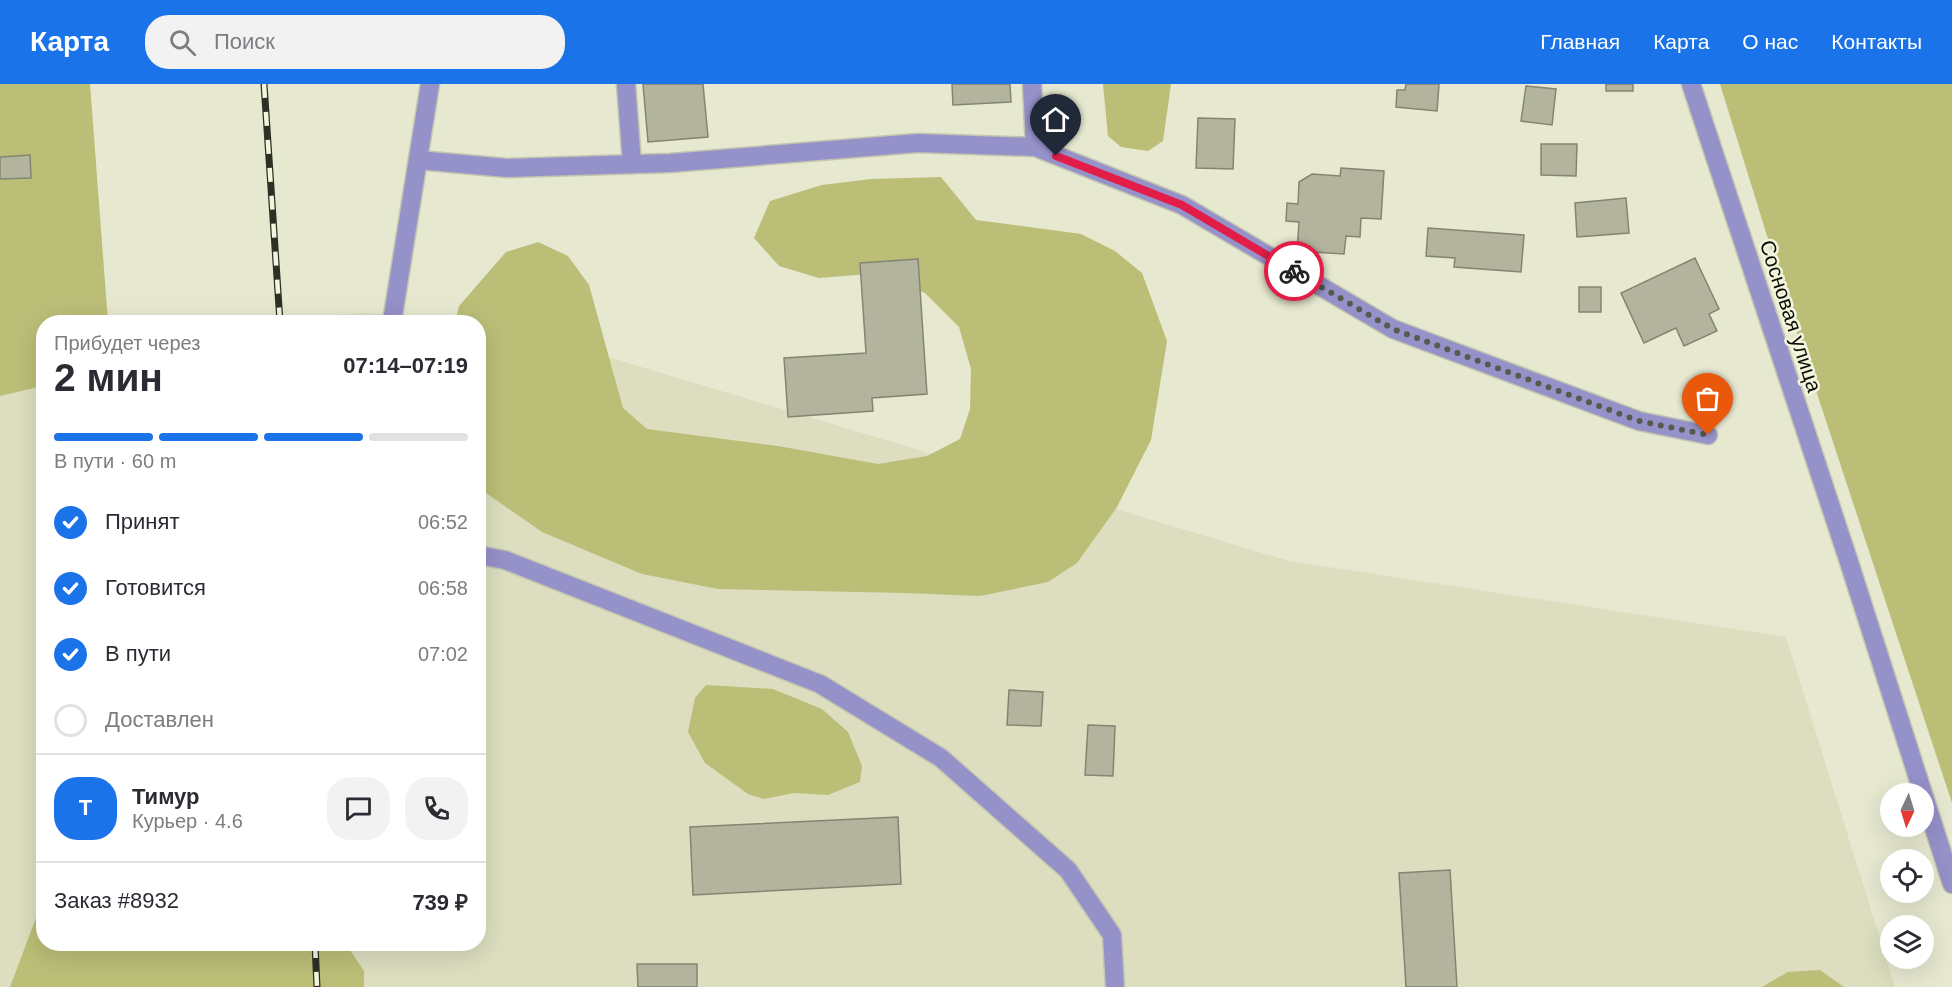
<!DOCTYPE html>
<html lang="ru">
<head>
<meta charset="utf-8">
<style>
	:root { --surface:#fff; --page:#f2f2f3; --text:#2b2b33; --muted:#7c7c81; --line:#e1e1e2; --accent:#1a73e8 }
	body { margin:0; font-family:Arial,sans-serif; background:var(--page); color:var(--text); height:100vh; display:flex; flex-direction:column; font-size:22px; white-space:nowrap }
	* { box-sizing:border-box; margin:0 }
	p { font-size:20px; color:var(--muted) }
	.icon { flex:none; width:33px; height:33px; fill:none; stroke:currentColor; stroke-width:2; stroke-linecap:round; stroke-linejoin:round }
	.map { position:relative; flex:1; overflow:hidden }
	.panel { position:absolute; left:36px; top:231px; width:450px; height:636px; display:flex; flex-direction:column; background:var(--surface); border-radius:24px; box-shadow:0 6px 24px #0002 }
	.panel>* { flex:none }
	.needle { width:39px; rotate:184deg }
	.fabs { position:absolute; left:1880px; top:699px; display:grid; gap:12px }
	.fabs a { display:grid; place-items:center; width:54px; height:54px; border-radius:50%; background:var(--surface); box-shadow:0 6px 24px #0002; font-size:30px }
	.pin { position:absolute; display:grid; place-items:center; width:51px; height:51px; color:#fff; margin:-62px -26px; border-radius:50% 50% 50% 0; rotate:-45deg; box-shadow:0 0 6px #0007 }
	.pin .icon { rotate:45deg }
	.courier { position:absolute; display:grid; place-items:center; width:60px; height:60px; margin:-30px; border:4px solid #e11d48; border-radius:50%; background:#fff; color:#222; box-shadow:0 2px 8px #0007 }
	.head em { font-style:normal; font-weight:700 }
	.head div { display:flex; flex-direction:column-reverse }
	.head { display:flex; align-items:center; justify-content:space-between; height:102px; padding:0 18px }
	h1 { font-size:39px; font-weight:700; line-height:45px }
	.bar { display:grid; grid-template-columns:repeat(4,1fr); gap:9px 6px; align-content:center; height:72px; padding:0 18px }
	.bar i { height:8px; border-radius:4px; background:var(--line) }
	.bar .on { background:var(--accent) }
	.bar p { grid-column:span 4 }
	.line { display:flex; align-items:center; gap:15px; padding:0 18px; border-top:2px solid var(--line) }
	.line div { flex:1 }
	.round { display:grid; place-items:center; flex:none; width:63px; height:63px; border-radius:24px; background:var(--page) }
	ol { padding:0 18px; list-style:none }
	li { display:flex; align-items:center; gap:18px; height:66px }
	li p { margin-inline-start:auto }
	li .icon { padding:6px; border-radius:50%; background:var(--accent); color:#fff; stroke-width:4 }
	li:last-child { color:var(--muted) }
	li i { width:33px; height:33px; border:3px solid var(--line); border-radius:50% }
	header { display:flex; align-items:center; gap:36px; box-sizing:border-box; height:84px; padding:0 30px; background:var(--accent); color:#fff }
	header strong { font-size:28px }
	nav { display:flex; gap:33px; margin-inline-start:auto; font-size:21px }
	.search { width:420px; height:54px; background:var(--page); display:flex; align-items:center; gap:15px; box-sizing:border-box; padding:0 21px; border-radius:24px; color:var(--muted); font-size:22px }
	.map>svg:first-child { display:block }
</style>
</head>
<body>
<header>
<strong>Карта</strong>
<div class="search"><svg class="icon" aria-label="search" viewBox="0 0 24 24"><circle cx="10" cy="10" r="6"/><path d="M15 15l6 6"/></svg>Поиск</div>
<nav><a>Главная</a><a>Карта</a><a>О нас</a><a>Контакты</a></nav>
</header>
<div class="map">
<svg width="1952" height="903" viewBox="0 0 1952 903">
	<rect width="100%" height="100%" fill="#e6e8d0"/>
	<path fill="#dcdebf" d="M366,229L488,237L1289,477L1786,553L1895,903H0V312L43,302L44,860H478V238H261L262,235Z"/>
	<g fill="#bbbe77">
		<path d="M0,0H90L108,238H44L43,302L0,312Z"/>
		<path d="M1103,0H1171L1163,57L1148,67L1121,63L1108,52Z"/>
		<path d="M1720,0H1952V719L1800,258Z"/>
		<path d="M941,93L976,136L1081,150L1115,167L1142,189L1167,257L1151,356L1117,423L1077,479L1048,498L980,512L905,509L718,505L642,490L542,448L486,409L479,396L478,238H455L459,222L506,168L538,158L568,172L589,201L623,324L647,345L778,362L878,380L927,372L960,355L970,325L971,285L959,243L925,209L869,190L819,194L779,182L754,154L770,117L822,101L871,95Z"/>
		<path d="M706,601L773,605L822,625L848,648L862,682L860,698L828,711L794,709L764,715L748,710L705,679L688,648L695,614Z"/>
		<path d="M43,815L44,860H346L364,887V903H10Z"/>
		<path d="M1820,886L1844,903H1762L1788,888Z"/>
	</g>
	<g fill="#b3b49e" stroke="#848570" stroke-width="1.5">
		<path d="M643,0H703L708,53L648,58Z"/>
		<path d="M952,0H1010L1011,18L953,21Z"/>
		<path d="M1406,0H1439L1437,27L1396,23L1397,6H1405Z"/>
		<rect x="1606" y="0" width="27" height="7"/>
		<path d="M1526,2L1556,5L1552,41L1521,37Z"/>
		<path d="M1198,34L1235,35L1233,85L1196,84Z"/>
		<path d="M1541,60H1577L1576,92L1541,91Z"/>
		<path d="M30,71L31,94L0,95V73Z"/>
		<path d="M1341,84L1384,87L1381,135L1361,134L1360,153L1346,152L1344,170L1297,167L1299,138L1286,137L1287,119L1298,120L1299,98L1312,90L1340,92Z"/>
		<path d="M1626,114L1629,149L1577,153L1575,119Z"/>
		<path d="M1428,144L1524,151L1521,188L1454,183L1455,174L1426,172Z"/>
		<path d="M1695,174L1719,225L1709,230L1717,247L1684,262L1676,244L1644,259L1621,209Z"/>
		<path d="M918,175L927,310L872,314L873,327L788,333L784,274L866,269L860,179Z"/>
		<rect x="1579" y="203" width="22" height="25"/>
		<path d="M1009,606L1043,608L1041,642L1007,641Z"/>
		<path d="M1088,641L1115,642L1113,692L1085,691Z"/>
		<path d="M898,733L901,800L693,811L690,743Z"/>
		<path d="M1450,786L1457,903H1406L1399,789Z"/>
		<path d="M637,880H697V903H638Z"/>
	</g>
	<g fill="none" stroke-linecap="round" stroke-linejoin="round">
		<defs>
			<g id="minor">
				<path d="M626,0L632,80"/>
				<path d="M1032,0L1035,63"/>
				<path d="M1691,0L1849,478L1952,800"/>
				<path d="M418,76L507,84L670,79L918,59L1035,63L1182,121L1393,245L1639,337L1708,351"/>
				<path d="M392,238L430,0"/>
				<path d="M478,471L505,476L820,600L941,674L1068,786L1112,851L1115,903"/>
			</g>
		</defs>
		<use href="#minor" stroke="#c3c5b0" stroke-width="21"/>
		<use href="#minor" stroke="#9591c9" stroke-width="18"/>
		<defs>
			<g id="rail">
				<path d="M264,0L280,238"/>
				<path d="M315,860L317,903"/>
			</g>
		</defs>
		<use href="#rail" stroke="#2e2f25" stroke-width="7"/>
		<use href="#rail" stroke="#f3f5dd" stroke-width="4.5" stroke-dasharray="14" stroke-linecap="butt"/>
	</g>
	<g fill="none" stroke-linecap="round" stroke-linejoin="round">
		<path stroke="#595a4d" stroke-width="6" stroke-dasharray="0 10.8" d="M1294,187L1393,245L1639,337L1708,351"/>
		<path stroke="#e11d48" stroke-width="8" d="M1056,72L1182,121L1294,187"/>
	</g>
	<g text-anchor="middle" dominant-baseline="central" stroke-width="5" stroke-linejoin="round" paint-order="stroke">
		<g font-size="21" fill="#0d0e06" stroke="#f3f5dd">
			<text transform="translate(1791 232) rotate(72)">Сосновая улица</text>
		</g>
	</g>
</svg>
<div class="fabs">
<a><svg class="needle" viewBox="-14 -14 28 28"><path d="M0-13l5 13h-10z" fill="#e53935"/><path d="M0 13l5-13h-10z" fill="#7c7c81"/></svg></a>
<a><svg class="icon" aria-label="locate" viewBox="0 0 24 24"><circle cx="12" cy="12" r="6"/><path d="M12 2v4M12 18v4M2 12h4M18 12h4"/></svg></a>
<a><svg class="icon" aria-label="layers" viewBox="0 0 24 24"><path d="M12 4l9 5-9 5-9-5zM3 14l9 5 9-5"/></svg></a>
</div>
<div class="pin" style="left:1708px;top:351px;background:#ea580c"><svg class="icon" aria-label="bag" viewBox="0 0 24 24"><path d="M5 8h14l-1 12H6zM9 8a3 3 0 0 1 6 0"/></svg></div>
<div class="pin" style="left:1056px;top:72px;background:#1f2937"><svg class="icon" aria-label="home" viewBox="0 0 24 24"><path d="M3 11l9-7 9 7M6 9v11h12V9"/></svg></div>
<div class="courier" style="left:1294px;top:187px"><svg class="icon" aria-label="bike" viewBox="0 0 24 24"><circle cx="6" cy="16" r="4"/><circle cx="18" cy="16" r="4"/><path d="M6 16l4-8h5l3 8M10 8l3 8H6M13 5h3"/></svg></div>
<section class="panel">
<div class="head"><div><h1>2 мин</h1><p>Прибудет через</p></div><em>07:14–07:19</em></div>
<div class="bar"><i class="on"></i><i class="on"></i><i class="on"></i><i></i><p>В пути · 60 m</p></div>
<ol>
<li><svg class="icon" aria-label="check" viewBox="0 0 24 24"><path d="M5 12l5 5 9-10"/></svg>Принят<p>06:52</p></li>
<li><svg class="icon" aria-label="check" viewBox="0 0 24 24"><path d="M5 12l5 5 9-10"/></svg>Готовится<p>06:58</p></li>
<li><svg class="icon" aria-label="check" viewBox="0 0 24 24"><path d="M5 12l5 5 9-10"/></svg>В пути<p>07:02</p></li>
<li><i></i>Доставлен</li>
</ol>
<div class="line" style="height:108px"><b class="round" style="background:var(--accent);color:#fff">Т</b><div><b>Тимур</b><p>Курьер · 4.6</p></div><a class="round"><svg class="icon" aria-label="chat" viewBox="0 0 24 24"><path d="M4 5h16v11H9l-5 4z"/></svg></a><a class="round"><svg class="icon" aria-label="phone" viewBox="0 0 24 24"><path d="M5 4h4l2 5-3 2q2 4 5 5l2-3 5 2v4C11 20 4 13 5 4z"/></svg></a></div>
<div class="line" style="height:78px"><div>Заказ #8932</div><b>739 ₽</b></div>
</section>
</div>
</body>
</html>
